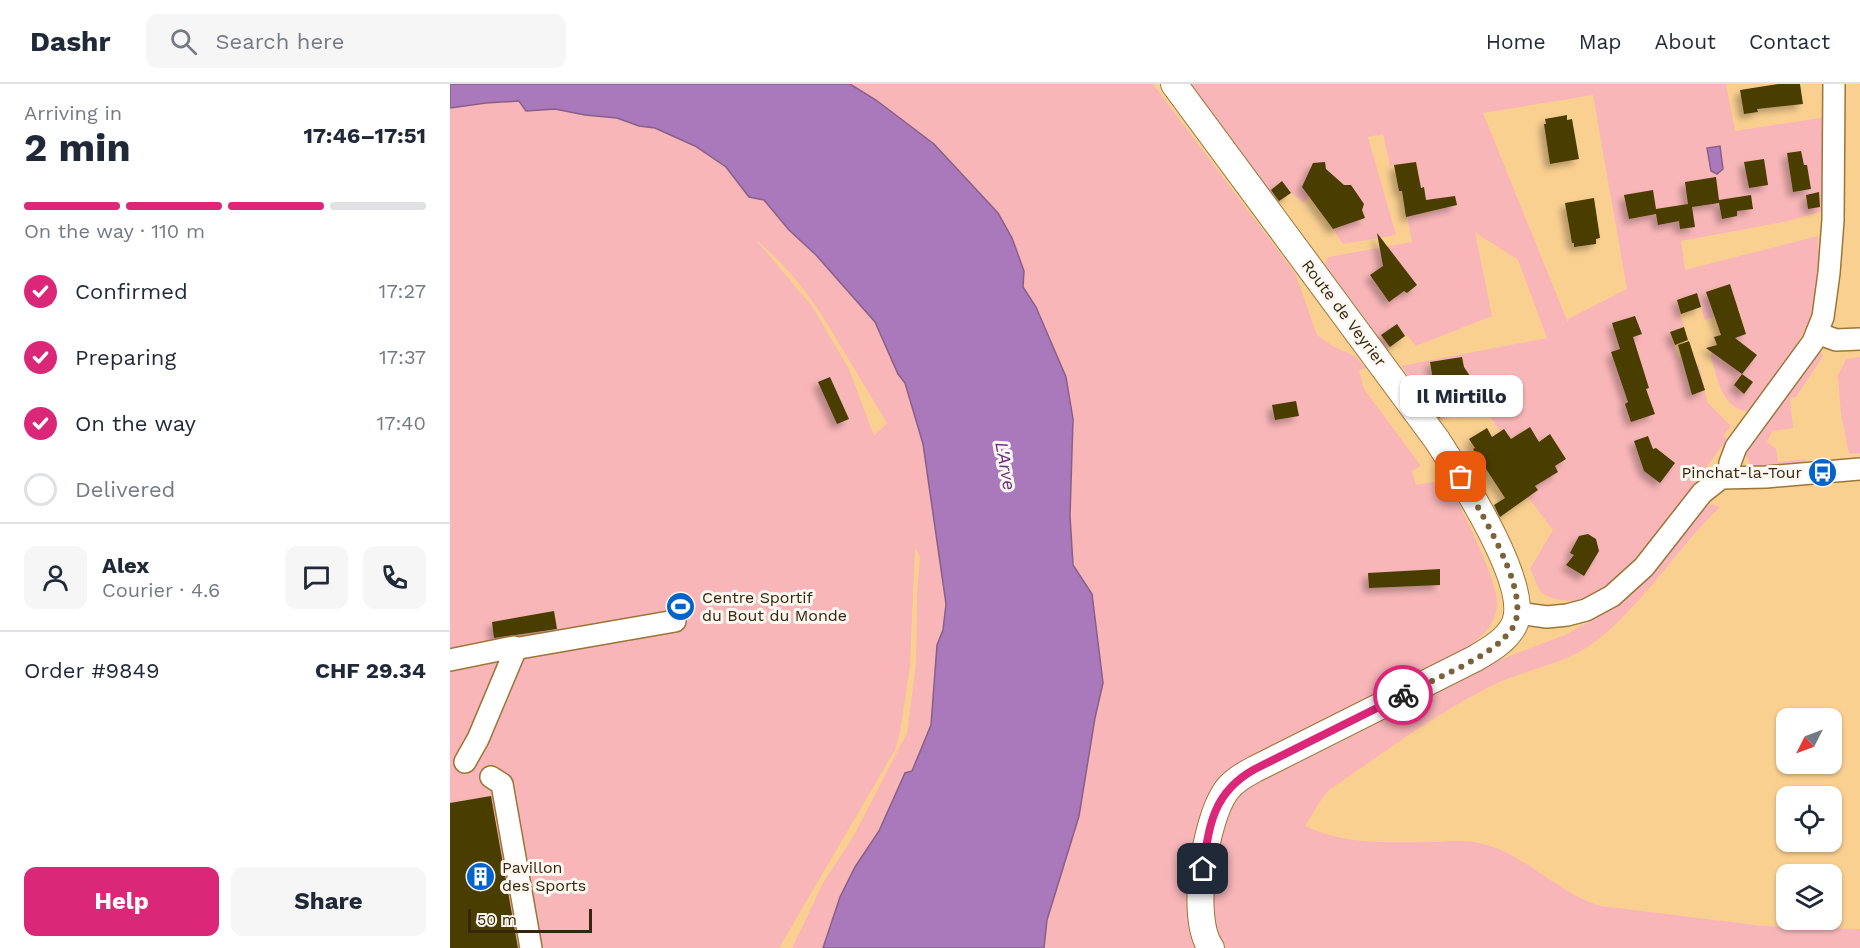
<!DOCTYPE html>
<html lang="en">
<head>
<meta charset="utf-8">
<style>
	:root { --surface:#fff; --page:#f6f6f7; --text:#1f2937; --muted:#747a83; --line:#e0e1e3; --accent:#db2777 }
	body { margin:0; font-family:"Work Sans",sans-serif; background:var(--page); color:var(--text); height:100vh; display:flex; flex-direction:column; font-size:22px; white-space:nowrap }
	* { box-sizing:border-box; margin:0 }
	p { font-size:20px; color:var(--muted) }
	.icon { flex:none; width:33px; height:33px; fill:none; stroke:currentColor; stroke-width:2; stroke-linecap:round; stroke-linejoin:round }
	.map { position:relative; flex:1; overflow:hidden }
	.details { display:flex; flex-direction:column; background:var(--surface); width:450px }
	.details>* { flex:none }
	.needle { width:39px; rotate:228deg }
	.fabs { position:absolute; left:1326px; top:624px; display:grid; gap:12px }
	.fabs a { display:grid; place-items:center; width:66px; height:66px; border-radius:12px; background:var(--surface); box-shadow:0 2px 4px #0004; font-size:30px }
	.scale { position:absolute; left:18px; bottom:15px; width:124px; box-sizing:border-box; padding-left:6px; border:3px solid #36260b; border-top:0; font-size:16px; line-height:21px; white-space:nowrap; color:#36260b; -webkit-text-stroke:4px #fcf7f1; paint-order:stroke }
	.pin { position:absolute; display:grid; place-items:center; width:51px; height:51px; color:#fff; margin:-26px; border-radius:12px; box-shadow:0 3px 9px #0006 }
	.courier { position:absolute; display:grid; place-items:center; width:60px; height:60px; margin:-30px; border:4px solid #db2777; border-radius:50%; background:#fff; color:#222; box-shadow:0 2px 8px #0007 }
	.bubble { position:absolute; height:42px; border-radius:12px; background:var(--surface); box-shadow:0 2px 4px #0004; font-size:20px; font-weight:700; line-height:42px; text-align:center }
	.head em { font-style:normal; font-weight:700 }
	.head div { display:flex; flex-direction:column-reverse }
	.head { display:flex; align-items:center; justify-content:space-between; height:102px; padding:0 24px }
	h1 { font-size:39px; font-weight:700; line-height:45px }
	.bar { display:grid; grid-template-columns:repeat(4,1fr); gap:9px 6px; align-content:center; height:72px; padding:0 24px }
	.bar i { height:8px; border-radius:4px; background:var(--line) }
	.bar .selected { background:var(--accent) }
	.bar p { grid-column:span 4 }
	.line { display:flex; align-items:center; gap:15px; padding:0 24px; border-top:2px solid var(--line) }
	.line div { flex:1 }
	.round { display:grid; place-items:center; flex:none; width:63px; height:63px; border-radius:12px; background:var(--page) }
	ol { padding:0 24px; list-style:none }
	li { display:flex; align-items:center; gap:18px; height:66px }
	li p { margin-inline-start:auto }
	li .icon { padding:6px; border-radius:50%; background:var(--accent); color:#fff; stroke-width:4 }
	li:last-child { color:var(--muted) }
	li i { width:33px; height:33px; border:3px solid var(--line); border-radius:50% }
	.primary-button { display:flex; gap:12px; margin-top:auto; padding:12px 24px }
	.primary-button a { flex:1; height:69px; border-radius:12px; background:var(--accent); color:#fff; font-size:24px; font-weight:700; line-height:69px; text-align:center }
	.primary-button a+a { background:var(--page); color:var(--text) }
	header { display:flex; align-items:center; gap:36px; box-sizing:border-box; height:84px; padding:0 30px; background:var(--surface); border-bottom:2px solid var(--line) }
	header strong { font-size:28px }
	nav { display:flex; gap:33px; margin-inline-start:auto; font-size:21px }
	.search { width:420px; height:54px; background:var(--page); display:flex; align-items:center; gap:15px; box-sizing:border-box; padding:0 21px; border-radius:12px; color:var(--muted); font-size:22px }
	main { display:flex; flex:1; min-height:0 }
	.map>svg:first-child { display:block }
</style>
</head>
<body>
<header>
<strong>Dashr</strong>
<div class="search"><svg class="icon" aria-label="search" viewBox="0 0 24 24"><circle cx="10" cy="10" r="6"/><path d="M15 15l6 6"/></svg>Search here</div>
<nav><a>Home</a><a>Map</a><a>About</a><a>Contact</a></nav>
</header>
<main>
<section class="details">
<div class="head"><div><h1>2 min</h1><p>Arriving in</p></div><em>17:46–17:51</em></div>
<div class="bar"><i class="selected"></i><i class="selected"></i><i class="selected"></i><i></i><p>On the way · 110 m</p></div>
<ol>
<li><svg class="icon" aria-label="check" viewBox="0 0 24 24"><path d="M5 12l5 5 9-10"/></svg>Confirmed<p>17:27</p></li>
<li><svg class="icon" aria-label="check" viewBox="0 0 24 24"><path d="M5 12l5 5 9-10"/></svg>Preparing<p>17:37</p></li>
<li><svg class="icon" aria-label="check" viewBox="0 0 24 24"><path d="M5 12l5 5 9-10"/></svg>On the way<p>17:40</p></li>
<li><i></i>Delivered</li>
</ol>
<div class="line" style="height:108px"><a class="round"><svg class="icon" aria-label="person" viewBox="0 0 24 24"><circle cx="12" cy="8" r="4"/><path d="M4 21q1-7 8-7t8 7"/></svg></a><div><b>Alex</b><p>Courier · 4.6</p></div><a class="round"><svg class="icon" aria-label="chat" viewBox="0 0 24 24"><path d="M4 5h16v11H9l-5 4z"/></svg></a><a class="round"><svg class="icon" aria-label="phone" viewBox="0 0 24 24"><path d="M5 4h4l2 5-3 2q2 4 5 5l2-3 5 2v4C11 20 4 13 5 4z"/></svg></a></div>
<div class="line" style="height:78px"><div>Order #9849</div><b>CHF 29.34</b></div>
<div class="primary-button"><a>Help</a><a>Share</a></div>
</section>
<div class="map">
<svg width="1410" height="864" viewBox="0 0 1410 864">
	<defs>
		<filter id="shadow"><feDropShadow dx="-5" dy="5" stdDeviation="3" flood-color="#0004"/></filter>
	</defs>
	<rect width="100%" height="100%" fill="#fad091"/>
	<g fill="#f8b6b8" fill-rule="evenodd">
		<path d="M400,0H703L845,189L867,251L884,263L905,272L916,284L909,286L914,305L971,382L962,387L966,401L997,396C1009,421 1050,499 1047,522C1045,542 1030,555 1014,565L1028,584L1115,551L1173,519L1198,493L1256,423L1262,420L1270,423C1226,465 1194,520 1146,557C1114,582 1072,585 1037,604C982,632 931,671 879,706L871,716L855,742C897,762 942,758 987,758C1002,757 1018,756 1033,760C1077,771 1108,810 1151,822L1313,842L1410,845V864H594L597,836L629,732L645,634L653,599L642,510L623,481L620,432L586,223L573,203L574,186L562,154L515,92L484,60L426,16Z"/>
		<path d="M740,0H1276L1285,47L1376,33L1373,122L1370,128L1338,137L1231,157L1235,186L1368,152C1368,167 1370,184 1368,199C1363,250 1328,288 1298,327C1272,326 1267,293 1261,273L1262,267L1280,255L1296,250L1289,225L1255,236L1251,223L1230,230L1234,243L1220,249L1228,273L1231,272L1235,285L1249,280L1257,318L1281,342L1273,352L1277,355C1253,387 1170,508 1136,516C1125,519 1101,516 1092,509C1086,503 1085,492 1080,485L1103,446L1078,413L1088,406L1085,402L1108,388L1105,382L1116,375L1100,351L1089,358L1080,344L1061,355L1054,345L1050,347L1030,317L1016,326L1001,301L967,304L951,282L1097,254L1068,176L1025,148L1042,232L966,262L957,251L937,265L875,181L878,173L962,158L952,107H949L944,81L940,82L933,50L918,53L946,151L893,160L879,139L865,104L854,119L841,109L827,119ZM1143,11L1177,205L1118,235V239L1033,29Z"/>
		<path d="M69,17L76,27L105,25L135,31L167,34L189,42L205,44L245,62L276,83L299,113L314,116L339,146L366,171L425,238L448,290L455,299L473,360L496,520L493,546L487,561L481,641L462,687L455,690L429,747L405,783L390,813L373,864H342L373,799L403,753L457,649L466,580L467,510L470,473L465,463L460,582L450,649L445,666L329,864H0V24L36,19ZM306,156C332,177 355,205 373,233L437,339L424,352L399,285L362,222Z"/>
		<path d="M1371,268L1373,272L1346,313L1340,314L1343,344L1322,347L1317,358L1326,365L1328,378L1355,375L1356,382L1307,386L1300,381L1295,369L1299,360L1364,272Z"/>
		<path d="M1410,273V369L1399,370L1391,331L1388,291L1396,275Z"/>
	</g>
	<g fill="#aa79bc" stroke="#876087" stroke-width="1.5">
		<path d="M0,0H400L426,16L484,60L548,129L562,154L574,187L573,203L586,223L616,293L623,335L620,432L623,481L642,510L653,599L645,634L629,732L597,836L594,864H373L390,813L405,783L429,747L455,689L462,687L481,641L487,561L493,546L496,520L473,360L455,299L448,290L425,238L366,171L339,146L314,116L299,113L276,83L245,62L205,44L189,42L167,34L135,31L105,25L76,27L69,17L36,19L0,24Z"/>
		<path d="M1270,62L1273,85L1267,90L1261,87L1257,64Z"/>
	</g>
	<g fill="#493d00" filter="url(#shadow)">
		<path d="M1328,0H1350L1353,20L1307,25L1308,28L1294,30L1290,6Z"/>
		<path d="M1117,31V36L1122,35L1129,75L1100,80L1094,40H1096L1095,35Z"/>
		<path d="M1351,67L1354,81H1357L1361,105L1343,108L1337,69Z"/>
		<path d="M1314,75L1318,101L1299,104L1294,78Z"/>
		<path d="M875,78L876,85L894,101H901L914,120L912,126L915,134L883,145L852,103L863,79Z"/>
		<path d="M966,78L971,104L974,103L976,116L1005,112L1007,121L956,133L952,107H949L944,81Z"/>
		<path d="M1266,93L1269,116L1301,111L1303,125L1287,127V132L1272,135L1269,119L1242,123L1245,143L1230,145L1229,137L1208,141L1206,130L1179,135L1174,111L1203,106L1206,125L1238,120L1235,98Z"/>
		<path d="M832,97L841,109L829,117L821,106Z"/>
		<path d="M1369,108L1370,123L1358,125L1356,111Z"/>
		<path d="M1144,114L1150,154L1146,155V160L1124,163V159H1122L1115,119Z"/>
		<path d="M927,149L967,201L957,209L954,207L939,218L920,191L933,182Z"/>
		<path d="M1280,200L1296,250L1285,254L1307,271L1292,290L1256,264L1267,261L1264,253L1271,251L1256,208Z"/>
		<path d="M1247,209L1251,223L1231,230L1227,216Z"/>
		<path d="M1185,232L1192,250L1183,253L1199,304L1196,305L1205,330L1181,338L1175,320L1178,318L1161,268L1170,265L1162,239Z"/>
		<path d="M947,240L955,252L940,263L931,251Z"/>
		<path d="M1234,243L1238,256L1225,261L1220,248Z"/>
		<path d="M1239,257L1255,306L1242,311L1228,261Z"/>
		<path d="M1012,273L1014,283L1034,313L1016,326L1011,319L989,334L979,320L986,314L980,278Z"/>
		<path d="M1292,290L1303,298L1294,310L1284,301Z"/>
		<path d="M380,293L399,335L387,340L368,298Z"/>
		<path d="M846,317L849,332L825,336L822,321Z"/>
		<path d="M1080,343L1089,358L1100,350L1116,375L1105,382L1108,388L1085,402L1088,406L1050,433L1044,421L1055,414L1023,365L1025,364L1019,355L1037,344L1042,353L1054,345L1061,355Z"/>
		<path d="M1198,352L1203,365L1206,364L1225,379L1210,399L1194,387L1184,357Z"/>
		<path d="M1138,450L1146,455L1149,467L1134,492L1116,481L1124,471L1120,469L1129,452Z"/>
		<path d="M990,485V501L919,504L918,489Z"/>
		<path d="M104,527L107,545L44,554L42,538Z"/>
		<path d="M41,712L68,864H0V719Z"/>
	</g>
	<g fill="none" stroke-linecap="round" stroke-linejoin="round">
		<defs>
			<g id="minor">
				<path d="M1367,249L1386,256L1410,255"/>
				<path d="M1278,393L1280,379L1286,363L1363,258L1373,233L1379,189L1383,136L1384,0"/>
				<path d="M1067,529L1097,533L1117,531L1136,526L1162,512L1194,483L1252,409L1271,394L1316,393L1410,385"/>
				<path d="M64,565L225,537"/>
				<path d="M0,576L64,563L65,567L28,655L15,678"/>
				<path d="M41,693L52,700L81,864"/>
			</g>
			<path id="major" d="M724,0L987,356C1010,392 1080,499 1065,539C1058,556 1038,567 1024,575L805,685C794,691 783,697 776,707C755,736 739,835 761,864"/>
		</defs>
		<use href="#minor" stroke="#9c7537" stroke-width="24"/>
		<use href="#major" stroke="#9c7537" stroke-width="28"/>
		<use href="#minor" stroke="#fff" stroke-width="21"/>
		<use href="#major" stroke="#fff" stroke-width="26"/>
	</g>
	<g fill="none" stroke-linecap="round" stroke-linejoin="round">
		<path stroke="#7b623a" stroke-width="6" stroke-dasharray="0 10.8" d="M953,611C982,596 1026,579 1050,558C1056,552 1064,545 1066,536C1076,498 1029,427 1011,393"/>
		<path stroke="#db2777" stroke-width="8" d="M753,785C759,741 763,708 805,685L953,611"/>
	</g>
	<defs>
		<symbol id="bus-disc" viewBox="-11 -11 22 22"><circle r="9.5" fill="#0164cc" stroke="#fcf7f1"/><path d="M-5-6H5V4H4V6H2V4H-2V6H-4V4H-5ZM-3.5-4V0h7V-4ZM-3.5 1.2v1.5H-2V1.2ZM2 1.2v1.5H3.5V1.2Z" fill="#fff"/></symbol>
		<symbol id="stadium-disc" viewBox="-11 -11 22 22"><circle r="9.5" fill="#0164cc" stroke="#fcf7f1"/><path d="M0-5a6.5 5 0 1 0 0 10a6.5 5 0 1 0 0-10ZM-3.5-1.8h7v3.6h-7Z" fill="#fff"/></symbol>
		<symbol id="building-disc" viewBox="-11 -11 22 22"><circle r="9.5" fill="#0164cc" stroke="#fcf7f1"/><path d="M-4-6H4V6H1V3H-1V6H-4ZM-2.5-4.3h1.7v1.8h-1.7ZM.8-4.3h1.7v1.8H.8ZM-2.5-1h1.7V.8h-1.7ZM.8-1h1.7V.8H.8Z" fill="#fff"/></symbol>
	</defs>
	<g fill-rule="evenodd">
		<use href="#bus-disc" x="1356" y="372" width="33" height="33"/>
		<use href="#stadium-disc" x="214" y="506" width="33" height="33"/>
		<use href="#building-disc" x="14" y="776" width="33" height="33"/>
	</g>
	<g text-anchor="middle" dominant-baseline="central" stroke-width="6" stroke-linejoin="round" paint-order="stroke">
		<g font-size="16" fill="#36260b" stroke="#fcf7f1">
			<text transform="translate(894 229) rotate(53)">Route de Veyrier</text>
		</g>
		<g font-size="16" fill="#36260b" stroke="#fcf7f1" text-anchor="start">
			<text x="1352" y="388" text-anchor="end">Pinchat-la-Tour</text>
			<text x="252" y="513">Centre Sportif<tspan x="252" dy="18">du Bout du Monde</tspan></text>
			<text x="52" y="783">Pavillon<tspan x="52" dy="18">des Sports</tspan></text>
		</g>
		<g font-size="18" font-style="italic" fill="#692c7e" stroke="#fcf7f1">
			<text transform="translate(556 382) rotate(80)">L'Arve</text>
		</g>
	</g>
</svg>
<div class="fabs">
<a><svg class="needle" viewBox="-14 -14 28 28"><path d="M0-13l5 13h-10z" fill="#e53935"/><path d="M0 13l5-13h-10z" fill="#747a83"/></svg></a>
<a><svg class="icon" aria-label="locate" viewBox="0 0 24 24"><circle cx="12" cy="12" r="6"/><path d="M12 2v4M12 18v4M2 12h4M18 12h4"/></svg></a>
<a><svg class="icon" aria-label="layers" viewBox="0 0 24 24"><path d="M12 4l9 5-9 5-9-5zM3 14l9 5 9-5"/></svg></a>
</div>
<div class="scale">50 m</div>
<div class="pin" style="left:1011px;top:393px;background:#ea580c"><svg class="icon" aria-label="bag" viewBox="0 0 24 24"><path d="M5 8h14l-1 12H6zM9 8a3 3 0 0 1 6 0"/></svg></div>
<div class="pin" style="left:753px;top:785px;background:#1f2937"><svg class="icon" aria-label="home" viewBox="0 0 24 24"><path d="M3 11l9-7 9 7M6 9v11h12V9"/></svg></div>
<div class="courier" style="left:953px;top:611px"><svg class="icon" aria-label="bike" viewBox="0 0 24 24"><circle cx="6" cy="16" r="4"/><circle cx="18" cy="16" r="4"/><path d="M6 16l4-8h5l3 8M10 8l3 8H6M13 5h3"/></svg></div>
<div class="bubble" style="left:950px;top:291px;width:123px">Il Mirtillo</div>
</div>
</main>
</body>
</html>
